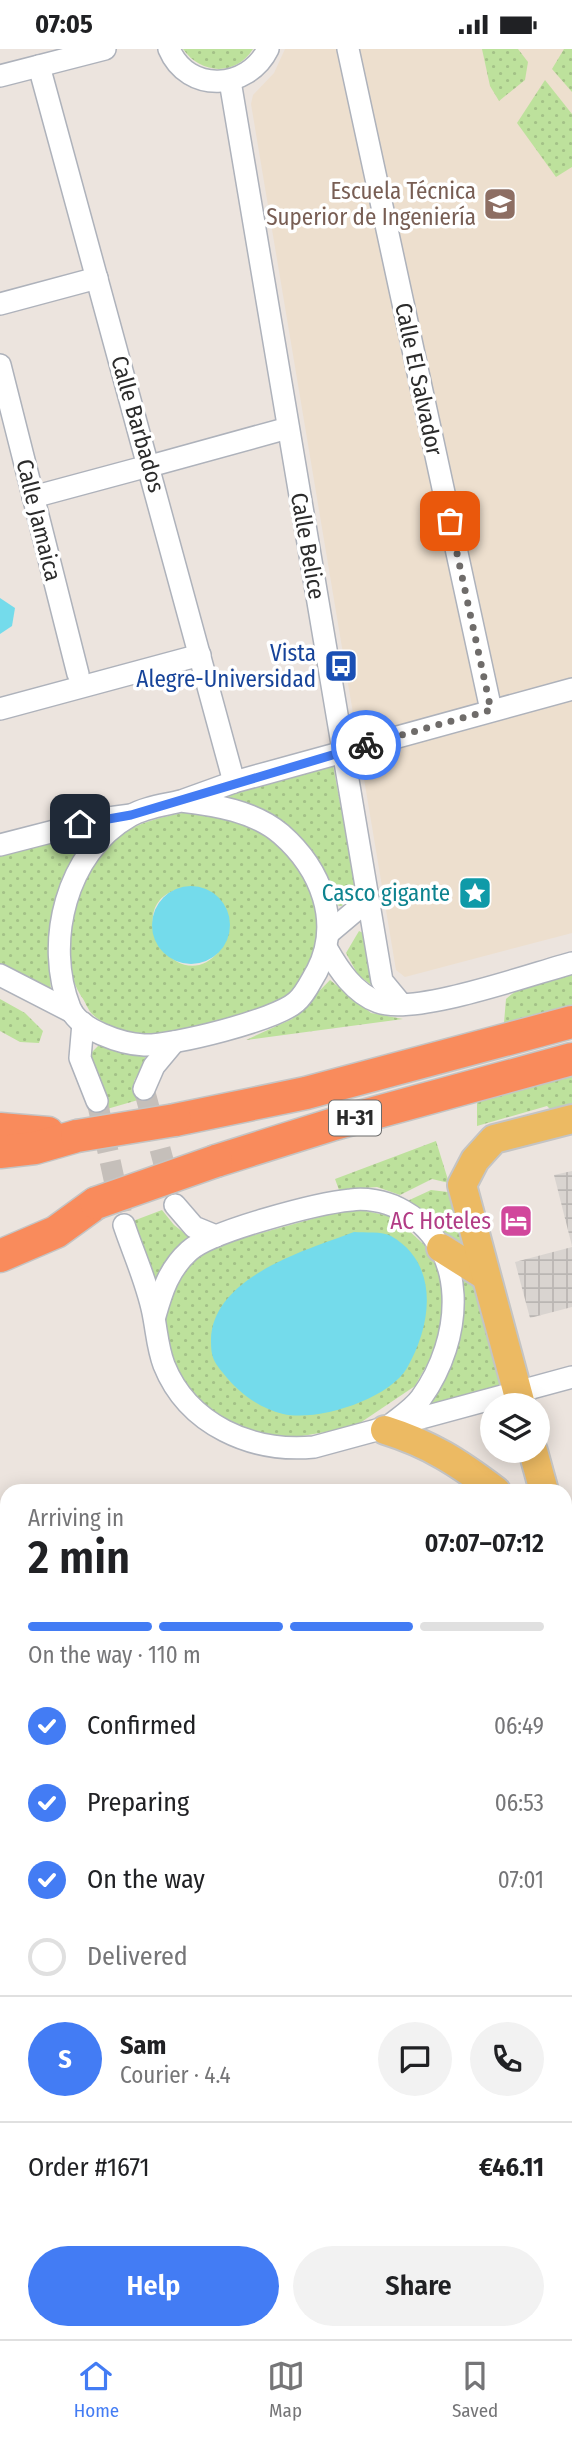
<!DOCTYPE html>
<html lang="en">
<head>
<meta charset="utf-8">
<style>
	:root { --surface:#fff; --page:#f2f2f2; --text:#202124; --muted:#757577; --line:#e0e0e0; --accent:#437cf4 }
	body { margin:0; font-family:"Fira Sans Condensed",sans-serif; background:var(--page); color:var(--text); height:100vh; display:flex; flex-direction:column; font-size:26px; white-space:nowrap }
	* { box-sizing:border-box; margin:0 }
	p { font-size:23px; color:var(--muted) }
	.icon { flex:none; width:38px; height:38px; fill:none; stroke:currentColor; stroke-width:2; stroke-linecap:round; stroke-linejoin:round }
	.map { position:relative; flex:1; overflow:hidden }
	.sheet { position:absolute; left:0px; top:1435px; width:572px; height:856px; display:flex; flex-direction:column; background:var(--surface); border-radius:21px 21px 0 0; box-shadow:0 4px 18px #0003 }
	.sheet>* { flex:none }
	.buttons { position:absolute; left:480px; top:1344px; display:grid; gap:14px }
	.buttons a { display:grid; place-items:center; width:70px; height:70px; border-radius:50%; background:var(--surface); box-shadow:0 4px 18px #0003; font-size:35px }
	.pin { position:absolute; display:grid; place-items:center; width:60px; height:60px; color:#fff; margin:-30px; border-radius:14px; box-shadow:0 4px 10px #0006 }
	.courier { position:absolute; display:grid; place-items:center; width:70px; height:70px; margin:-35px; border:5px solid #437cf4; border-radius:50%; background:#fff; color:#222; box-shadow:0 2px 9px #0007 }
	.summary em { font-style:normal; font-weight:600 }
	.summary div { display:flex; flex-direction:column-reverse }
	.summary { display:flex; align-items:center; justify-content:space-between; height:119px; padding:0 28px }
	h1 { font-size:46px; font-weight:600; line-height:52px }
	.bar { display:grid; grid-template-columns:repeat(4,1fr); gap:10px 7px; align-content:center; height:84px; padding:0 28px }
	.bar i { height:9px; border-radius:5px; background:var(--line) }
	.bar .selected { background:var(--accent) }
	.bar p { grid-column:span 4 }
	.line { display:flex; align-items:center; gap:18px; padding:0 28px; border-top:2px solid var(--line) }
	.line div { flex:1 }
	.round { display:grid; place-items:center; flex:none; width:74px; height:74px; border-radius:37px; background:var(--page) }
	ol { padding:0 28px; list-style:none }
	li { display:flex; align-items:center; gap:21px; height:77px }
	li p { margin-inline-start:auto }
	li .icon { padding:7px; border-radius:50%; background:var(--accent); color:#fff; stroke-width:4 }
	li:last-child { color:var(--muted) }
	li i { width:38px; height:38px; border:4px solid var(--line); border-radius:50% }
	.primary-button { display:flex; gap:14px; margin-top:auto; padding:14px 28px }
	.primary-button a { flex:1; height:80px; border-radius:42px; background:var(--accent); color:#fff; font-size:28px; font-weight:600; line-height:80px; text-align:center }
	.primary-button a+a { background:var(--page); color:var(--text) }
	.status { display:flex; justify-content:space-between; align-items:center; height:49px; padding:0 35px; background:var(--surface); direction:ltr }
	.status svg { height:19px; fill:currentColor }
	.dock { display:flex; justify-content:space-around; align-items:center; height:98px; border-top:2px solid var(--line); background:var(--surface); font-size:19px; color:var(--muted) }
	.dock a { display:grid; justify-items:center; gap:4px }
	.dock .selected { color:var(--accent) }
	.map>svg:first-child { display:block }
</style>
</head>
<body>
<div class="status"><b>07:05</b><svg viewBox="0 0 49 12"><path d="M0 12V9h3v3zM5 12V6h3v6zM10 12V3h3v9zM15 12V0h3v12zM26 1h20v11H26zM47 4h2v5h-2z"/></svg></div>
<div class="map">
<svg width="572" height="2290" viewBox="0 0 572 2290">
	<defs>
		<pattern id="grass-dots" width="8" height="8" patternUnits="userSpaceOnUse" patternTransform="scale(1.75)"><rect width="8" height="8" fill="#bde19c"/><path d="M2 2h.1M6 6h.1" fill="none" stroke="#a3c187" stroke-width="1.8" stroke-linecap="round"/></pattern>
		<pattern id="plaza-grid" width="8" height="8" patternUnits="userSpaceOnUse" patternTransform="scale(1.75)"><rect width="8" height="8" fill="#d9d4d0"/><path d="M0 4h8M4 0v8" fill="none" stroke="#bab6b3"/></pattern>
	</defs>
	<rect width="100%" height="100%" fill="#ece4de"/>
	<path fill="#eddfce" d="M285,0H572V884L405,928L396,921L251,55L253,46L274,24Z"/>
	<path fill="#f3dbe0" d="M7,1842V2284H406L410,2290H0V1844Z"/>
	<g fill="url(#grass-dots)" fill-rule="evenodd">
		<path d="M183,0H253C236,27 201,26 183,0Z"/>
		<path d="M482,0H518L528,13L525,31L499,52L490,37Z"/>
		<path d="M564,0H572V43L552,20Z"/>
		<path d="M545,31L572,65V118L556,128L517,74Z"/>
		<path d="M333,716L355,835L342,857L336,856L323,822L252,759L225,746L229,742Z"/>
		<path d="M186,763C214,767 254,775 276,793C282,798 288,807 293,814C324,853 326,904 293,944C281,958 256,962 240,967C197,979 130,1001 92,965C88,961 85,952 81,947C49,893 75,823 122,786C139,772 165,768 186,763ZM192,838C223,842 241,876 220,901C175,958 110,843 192,838Z"/>
		<path d="M97,782C49,843 49,868 51,943L0,918V804Z"/>
		<path d="M359,882L365,885L374,938L358,926L346,904Z"/>
		<path d="M572,924V956L504,974L506,950C524,933 549,930 572,924Z"/>
		<path d="M330,931L371,964L403,970L246,991L292,970Z"/>
		<path d="M0,950L25,964L43,982L39,994L20,993L0,982Z"/>
		<path d="M99,996L124,1005L145,1007L146,1012L134,1032L138,1051L107,1060L89,1006Z"/>
		<path d="M572,1026V1057L553,1063L547,1057L477,1077V1052Z"/>
		<path d="M436,1092L449,1134L432,1130L400,1146L377,1138L339,1141L335,1130Z"/>
		<path d="M431,1141L448,1143L456,1151L465,1198L458,1197L403,1154Z"/>
		<path d="M352,1159L394,1168L431,1202L446,1245L437,1298L415,1337L354,1378L279,1391L222,1374L182,1336L162,1279L172,1237L195,1209L225,1194Z"/>
		<path d="M162,1161L174,1176L192,1190L175,1203L150,1242L133,1172Z"/>
		<path d="M459,1220L476,1236L504,1338L423,1359C459,1320 470,1271 459,1220Z"/>
	</g>
	<g fill="url(#plaza-grid)">
		<path d="M572,1122V1197L554,1126Z"/>
		<path d="M572,1198V1258L530,1269L515,1213Z"/>
	</g>
	<g fill="#74dbeb">
		<path d="M0,549L15,559L12,577L0,585Z"/>
		<circle cx="191" cy="876" r="39"/>
		<path d="M354,1183C365,1184 382,1182 391,1187C440,1215 432,1276 407,1319C389,1350 318,1373 283,1365C258,1359 238,1343 223,1324C213,1312 211,1307 211,1291C212,1228 306,1201 354,1183Z"/>
	</g>
	<g fill="none" stroke-linecap="round" stroke-linejoin="round">
		<g stroke="#c5bfba" stroke-width="21" stroke-dasharray="21 10" stroke-linecap="butt">
			<path d="M144,1040L171,1141"/>
			<path d="M97,1052L124,1176"/>
		</g>
		<defs>
			<g id="minor">
				<path d="M169,0C188,45 248,41 268,0"/>
				<path d="M348,0L491,661"/>
				<path d="M39,17L234,733"/>
				<path d="M0,27L105,0"/>
				<path d="M230,32L382,932L401,955"/>
				<path d="M0,255L97,229"/>
				<path d="M0,316L78,625"/>
				<path d="M150,417L288,379"/>
				<path d="M33,448L137,420"/>
				<path d="M0,660L200,606"/>
				<path d="M184,751L234,733L572,640"/>
				<path d="M181,752C215,756 254,762 281,785C321,820 342,873 317,922C311,932 305,946 296,953C276,971 172,997 144,996C122,995 79,981 70,959C44,894 66,803 130,767C145,758 165,756 181,752Z"/>
				<path d="M0,796L101,770L131,766"/>
				<path d="M330,883L368,851"/>
				<path d="M327,900C339,921 354,944 378,953C414,967 531,925 572,914"/>
				<path d="M0,926L72,963"/>
				<path d="M83,974L80,1009L97,1052"/>
				<path d="M144,1040L154,1017L174,993"/>
				<path d="M175,1156L194,1178L216,1187"/>
				<path d="M124,1176C134,1206 149,1238 154,1269C157,1285 158,1300 164,1316C188,1376 252,1404 314,1398L572,1328"/>
				<path d="M155,1267C162,1242 169,1220 189,1202C211,1182 318,1154 351,1151C365,1149 385,1152 398,1159C472,1196 463,1291 421,1349C413,1360 400,1368 389,1377"/>
				<path d="M565,2278L572,2274"/>
			</g>
			<g id="major">
				<path d="M441,1199L484,1226"/>
				<path d="M521,1356L462,1136L475,1111L494,1090L572,1070"/>
				<path d="M385,1381C430,1395 459,1414 496,1442"/>
				<path d="M533,1402L544,1442"/>
				<path d="M565,1524L572,1548"/>
				<path d="M565,1635L572,1658"/>
			</g>
			<g id="highway">
				<path d="M175,1071L306,1044L572,973"/>
				<path d="M0,1080L48,1084"/>
				<path d="M0,1103L35,1099L77,1087"/>
				<path d="M216,1112L334,1075L572,1010"/>
				<path d="M0,1207L56,1183L96,1154"/>
			</g>
		</defs>
		<use href="#minor" stroke="#aeb2bb" stroke-width="24"/>
		<use href="#major" stroke="#c4c4c4" stroke-width="32"/>
		<use href="#highway" stroke="#c4c4c4" stroke-width="35"/>
		<use href="#minor" stroke="#fff" stroke-width="21"/>
		<use href="#major" stroke="#ecba63" stroke-width="28"/>
		<use href="#highway" stroke="#f98b5c" stroke-width="32"/>
		<defs>
			<g id="highway-bridge">
				<path d="M77,1087L175,1071"/>
				<path d="M96,1154L216,1112"/>
			</g>
		</defs>
		<use href="#highway-bridge" stroke="#c4c4c4" stroke-width="35" stroke-linecap="butt"/>
		<use href="#highway-bridge" stroke="#f98b5c" stroke-width="32"/>
	</g>
	<g fill="none" stroke-linecap="round" stroke-linejoin="round">
		<path stroke="#6f6c6a" stroke-width="7" stroke-dasharray="0 12.6" d="M366,696L491,661L450,472"/>
		<path stroke="#437cf4" stroke-width="9" d="M80,775L131,766L366,696"/>
	</g>
	<defs>
		<symbol id="university-square" viewBox="-11 -11 22 22"><rect x="-9" y="-9" width="18" height="18" rx="4" fill="#8d6e63" stroke="#fff"/><path d="M0-5L7-2L0 1L-7-2ZM-4 1L0 2.5L4 1V4Q0 6-4 4Z" fill="#fff"/></symbol>
		<symbol id="bus-square" viewBox="-11 -11 22 22"><rect x="-9" y="-9" width="18" height="18" rx="4" fill="#1a4fb4" stroke="#fff"/><path d="M-5-6H5V4H4V6H2V4H-2V6H-4V4H-5ZM-3.5-4V0h7V-4ZM-3.5 1.2v1.5H-2V1.2ZM2 1.2v1.5H3.5V1.2Z" fill="#fff"/></symbol>
		<symbol id="sight-square" viewBox="-11 -11 22 22"><rect x="-9" y="-9" width="18" height="18" rx="4" fill="#0f9aa8" stroke="#fff"/><path d="M0-6L1.8-2.2L6-1.7L2.9 1.2L3.7 5.4L0 3.3L-3.7 5.4L-2.9 1.2L-6-1.7L-1.8-2.2Z" fill="#fff"/></symbol>
		<symbol id="hotel-square" viewBox="-11 -11 22 22"><rect x="-9" y="-9" width="18" height="18" rx="4" fill="#d1479c" stroke="#fff"/><path d="M-6-4.5h1.5V1H6V5H4.5V3h-9V5H-6ZM-4 0a1.8 1.8 0 1 1 3.6 0ZM.5 0V-2.5h3Q6-2.5 6 0Z" fill="#fff"/></symbol>
	</defs>
	<g fill-rule="evenodd">
		<use href="#university-square" x="481" y="136" width="38" height="38"/>
		<use href="#bus-square" x="322" y="598" width="38" height="38"/>
		<use href="#sight-square" x="456" y="825" width="38" height="38"/>
		<use href="#hotel-square" x="497" y="1153" width="38" height="38"/>
	</g>
	<g text-anchor="middle" dominant-baseline="central" stroke-width="7" stroke-linejoin="round" paint-order="stroke">
		<rect fill="#fff" stroke="#6b6b6b" stroke-width="2" x="329" y="1051.5" width="52" height="35" rx="5"/>
		<g font-size="21" font-weight="bold" fill="#2b2b2b">
			<text x="355" y="1069">H-31</text>
		</g>
		<g font-size="23" fill="#785e54" stroke="#fff" text-anchor="end">
			<text x="476" y="142">Escuela Técnica<tspan x="476" dy="26">Superior de Ingeniería</tspan></text>
		</g>
		<g font-size="23" fill="#2b2b2b" stroke="#fff">
			<text transform="translate(419 330) rotate(78)">Calle El Salvador</text>
			<text transform="translate(138 375) rotate(74)">Calle Barbados</text>
			<text transform="translate(39 471) rotate(76)">Calle Jamaica</text>
			<text transform="translate(308 497) rotate(80)">Calle Belice</text>
		</g>
		<g font-size="23" fill="#164399" stroke="#fff" text-anchor="end">
			<text x="316" y="604">Vista<tspan x="316" dy="26">Alegre-Universidad</tspan></text>
		</g>
		<g font-size="23" fill="#0d838f" stroke="#fff" text-anchor="end">
			<text x="450" y="844">Casco gigante</text>
		</g>
		<g font-size="23" fill="#b23c85" stroke="#fff" text-anchor="end">
			<text x="491" y="1172">AC Hoteles</text>
		</g>
	</g>
</svg>
<div class="buttons">
<a><svg class="icon" aria-label="layers" viewBox="0 0 24 24"><path d="M12 4l9 5-9 5-9-5zM3 14l9 5 9-5"/></svg></a>
</div>
<div class="pin" style="left:450px;top:472px;background:#ea580c"><svg class="icon" aria-label="bag" viewBox="0 0 24 24"><path d="M5 8h14l-1 12H6zM9 8a3 3 0 0 1 6 0"/></svg></div>
<div class="pin" style="left:80px;top:775px;background:#1f2937"><svg class="icon" aria-label="home" viewBox="0 0 24 24"><path d="M3 11l9-7 9 7M6 9v11h12V9"/></svg></div>
<div class="courier" style="left:366px;top:696px"><svg class="icon" aria-label="bike" viewBox="0 0 24 24"><circle cx="6" cy="16" r="4"/><circle cx="18" cy="16" r="4"/><path d="M6 16l4-8h5l3 8M10 8l3 8H6M13 5h3"/></svg></div>
<section class="sheet">
<div class="summary"><div><h1>2 min</h1><p>Arriving in</p></div><em>07:07–07:12</em></div>
<div class="bar"><i class="selected"></i><i class="selected"></i><i class="selected"></i><i></i><p>On the way · 110 m</p></div>
<ol>
<li><svg class="icon" aria-label="check" viewBox="0 0 24 24"><path d="M5 12l5 5 9-10"/></svg>Confirmed<p>06:49</p></li>
<li><svg class="icon" aria-label="check" viewBox="0 0 24 24"><path d="M5 12l5 5 9-10"/></svg>Preparing<p>06:53</p></li>
<li><svg class="icon" aria-label="check" viewBox="0 0 24 24"><path d="M5 12l5 5 9-10"/></svg>On the way<p>07:01</p></li>
<li><i></i>Delivered</li>
</ol>
<div class="line" style="height:126px"><b class="round" style="background:var(--accent);color:#fff">S</b><div><b>Sam</b><p>Courier · 4.4</p></div><a class="round"><svg class="icon" aria-label="chat" viewBox="0 0 24 24"><path d="M4 5h16v11H9l-5 4z"/></svg></a><a class="round"><svg class="icon" aria-label="phone" viewBox="0 0 24 24"><path d="M5 4h4l2 5-3 2q2 4 5 5l2-3 5 2v4C11 20 4 13 5 4z"/></svg></a></div>
<div class="line" style="height:91px"><div>Order #1671</div><b>€46.11</b></div>
<div class="primary-button"><a>Help</a><a>Share</a></div>
</section>
</div>
<nav class="dock">
<a class="selected"><svg class="icon" aria-label="home" viewBox="0 0 24 24"><path d="M3 11l9-7 9 7M6 9v11h12V9"/></svg>Home</a>
<a><svg class="icon" aria-label="map" viewBox="0 0 24 24"><path d="M3 6l6-2 6 2 6-2v14l-6 2-6-2-6 2zM9 4v14M15 6v14"/></svg>Map</a>
<a><svg class="icon" aria-label="saved" viewBox="0 0 24 24"><path d="M7 4h10v16l-5-4-5 4z"/></svg>Saved</a>
</nav>
</body>
</html>
